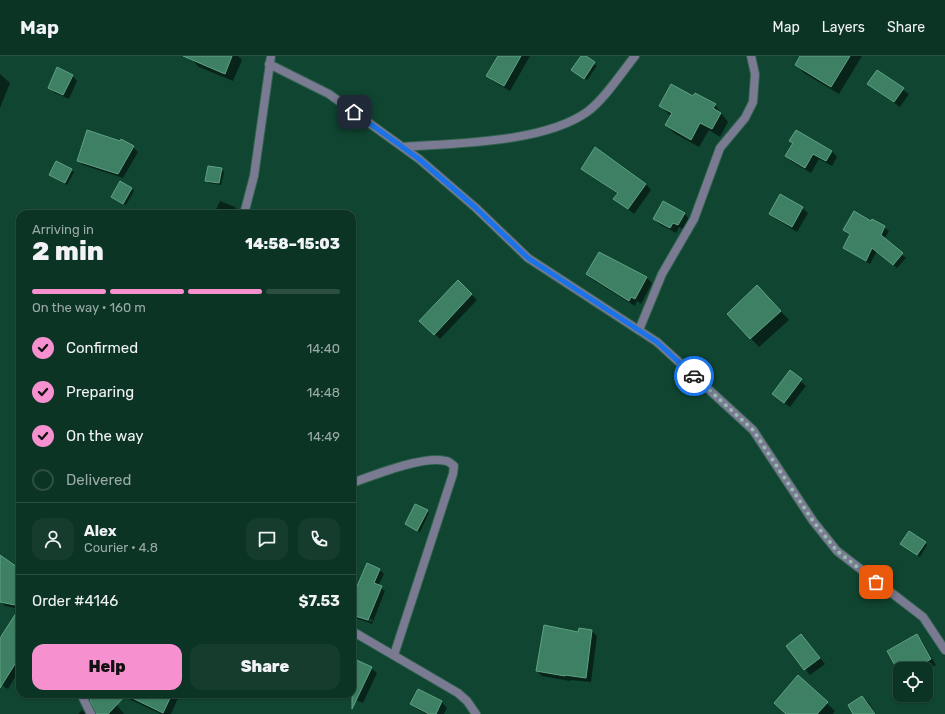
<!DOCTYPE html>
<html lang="en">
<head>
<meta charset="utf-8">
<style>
	:root { --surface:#0c3425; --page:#153c2d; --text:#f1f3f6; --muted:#9aaaa7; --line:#2c4f42; --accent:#f690cf }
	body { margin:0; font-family:Rubik,sans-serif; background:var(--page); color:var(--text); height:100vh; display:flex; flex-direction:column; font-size:15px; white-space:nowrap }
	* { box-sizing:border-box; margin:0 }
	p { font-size:13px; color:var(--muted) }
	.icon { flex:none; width:22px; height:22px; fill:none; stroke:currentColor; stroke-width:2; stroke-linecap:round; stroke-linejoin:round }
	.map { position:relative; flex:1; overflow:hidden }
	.drawer { position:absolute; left:16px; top:154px; width:340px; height:488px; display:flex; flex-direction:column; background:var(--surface); border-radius:12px; box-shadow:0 1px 3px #0004,0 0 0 1px var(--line) }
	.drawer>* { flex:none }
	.buttons { position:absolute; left:893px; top:606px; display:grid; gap:8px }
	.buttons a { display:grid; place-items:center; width:40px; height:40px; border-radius:8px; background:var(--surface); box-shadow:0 1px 3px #0004,0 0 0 1px var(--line); font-size:20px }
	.pin { position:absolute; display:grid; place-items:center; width:34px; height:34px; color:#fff; margin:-17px; border-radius:8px; box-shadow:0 2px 6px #0006 }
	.courier { position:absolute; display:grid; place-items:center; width:40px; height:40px; margin:-20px; border:3px solid #1a73e8; border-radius:50%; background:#fff; color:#222; box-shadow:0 1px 5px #0007 }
	.overview em { font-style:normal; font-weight:800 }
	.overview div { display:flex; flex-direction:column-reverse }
	.overview { display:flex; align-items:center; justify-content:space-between; height:68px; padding:0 16px }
	h1 { font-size:26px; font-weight:800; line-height:30px }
	.bar { display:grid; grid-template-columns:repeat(4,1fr); gap:6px 4px; align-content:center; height:48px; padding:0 16px }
	.bar i { height:5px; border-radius:3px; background:var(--line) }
	.bar .selected { background:var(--accent) }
	.bar p { grid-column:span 4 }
	.line { display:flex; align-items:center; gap:10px; padding:0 16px; border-top:1px solid var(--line) }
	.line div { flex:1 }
	.round { display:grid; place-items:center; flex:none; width:42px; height:42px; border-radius:12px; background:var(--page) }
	ol { padding:0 16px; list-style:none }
	li { display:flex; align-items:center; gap:12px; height:44px }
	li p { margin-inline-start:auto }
	li .icon { padding:4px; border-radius:50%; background:var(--accent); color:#111; stroke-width:4 }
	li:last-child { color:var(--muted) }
	li i { width:22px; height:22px; border:2px solid var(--line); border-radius:50% }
	.button { display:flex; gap:8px; margin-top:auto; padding:8px 16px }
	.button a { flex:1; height:46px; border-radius:12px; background:var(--accent); color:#111; font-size:16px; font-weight:800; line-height:46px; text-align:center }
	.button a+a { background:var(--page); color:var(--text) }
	header { display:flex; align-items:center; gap:24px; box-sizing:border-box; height:56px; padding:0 20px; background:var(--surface); border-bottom:1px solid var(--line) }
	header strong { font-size:19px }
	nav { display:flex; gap:22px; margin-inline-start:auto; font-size:14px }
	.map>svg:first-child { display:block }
</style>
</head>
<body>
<header>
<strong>Map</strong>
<nav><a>Map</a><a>Layers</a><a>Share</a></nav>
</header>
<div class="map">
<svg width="945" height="658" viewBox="0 0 945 658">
	<rect width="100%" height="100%" fill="#104531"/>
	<g fill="#0007" fill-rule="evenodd">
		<path d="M183,0H238L242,4L233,25L199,11L192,4Z"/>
		<path d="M499,0H530L510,35L493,25L488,20Z"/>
		<path d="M582,0L597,10L587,24L575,16Z"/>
		<path d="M801,0H862L839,38L804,17L796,9Z"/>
		<path d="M877,15L909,38L900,51L868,28Z"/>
		<path d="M0,18L10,27L0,52Z"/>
		<path d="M72,19L77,25L69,43L55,37L49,31Z"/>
		<path d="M693,42L715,49L728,66L720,81L709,74L699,91L674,77L666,69L671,60L660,50Z"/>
		<path d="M790,85L832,95L837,101L832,110L819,103L811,117L792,106L786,100L793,88Z"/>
		<path d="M133,91L138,96L123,122L83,109L78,105Z"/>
		<path d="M221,113L224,116L221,129L209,127L206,124Z"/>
		<path d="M582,113L646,128L651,134L634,158L615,142L618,138Z"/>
		<path d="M71,114L74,116L67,129L50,119Z"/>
		<path d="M132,132L134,135L126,149L115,143Z"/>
		<path d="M220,145L235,151L240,158H214Z"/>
		<path d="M802,152L808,157L797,176L776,163L770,158Z"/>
		<path d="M684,157L689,163L684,174L679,171L676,177L659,168L654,163Z"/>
		<path d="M873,164L889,175L884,183L906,202L897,212L877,195L870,208L844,192L850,180L844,174L871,166Z"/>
		<path d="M599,197L647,222L652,227L641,248L637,245L635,250L593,224L587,218Z"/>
		<path d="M458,225L477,244L440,283L421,265Z"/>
		<path d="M765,239L789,264L759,291L728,258Z"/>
		<path d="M790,316L806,330L790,351L779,343Z"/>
		<path d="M427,455L429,457L420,476L406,468Z"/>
		<path d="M925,487L927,489L920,501L904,490Z"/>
		<path d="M0,501L20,538V553L5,550L1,545Z"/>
		<path d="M380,514L384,518L378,530L385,535L372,568L353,561L352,549ZM353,558L373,564L372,566L353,560Z"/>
		<path d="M20,553V613L8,633L0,628V579L2,581Z"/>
		<path d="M592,575L597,580L591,626L571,624L570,625L542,620L537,615L579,577Z"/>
		<path d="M801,579L825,608L810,619L787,590Z"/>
		<path d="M917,579L922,585L936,609L926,615V613H900V617L888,595Z"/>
		<path d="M352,603L371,612L377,617L363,647L343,638H352Z"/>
		<path d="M798,621L835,655L833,658H787Z"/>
		<path d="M419,634L442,646L447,652L444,658H426L417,653L411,648Z"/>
		<path d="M97,638H108L124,658H97Z"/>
		<path d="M180,638L171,658H161L131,644L126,639Z"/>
		<path d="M862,641L868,646L876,658H855Z"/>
		<path d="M82,654L86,658H78Z"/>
	</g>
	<g fill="#3d8063" stroke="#60a284">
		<path d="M183,0H232L225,18Z"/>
		<path d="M498,0H521L504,30L486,20Z"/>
		<path d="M581,0H586L595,6L584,23L571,14Z"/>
		<path d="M800,0H850L831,31L795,9Z"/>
		<path d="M57,11L73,19L63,39L48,32Z"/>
		<path d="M877,14L904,32L894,46L867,28Z"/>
		<path d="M671,28L693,40L695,37L716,48L713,52L721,57L712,73L700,67L691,84L665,69L672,57L659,50Z"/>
		<path d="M87,74L120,85L121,83L134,90L118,118L77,105Z"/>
		<path d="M796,74L832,95L826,105L813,98L805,112L785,100L793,87L789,85Z"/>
		<path d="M595,91L646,128L628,153L613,143L618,137L581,113Z"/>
		<path d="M56,105L72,113L65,127L49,119Z"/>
		<path d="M208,110L222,112L219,127L205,125Z"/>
		<path d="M120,125L132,132L123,148L111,141Z"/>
		<path d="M780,138L803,151L792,171L769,158Z"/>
		<path d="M663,145L685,157L678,169L673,167L670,172L653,163Z"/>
		<path d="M854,155L871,165L872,163L885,170L881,179L903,197L893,209L872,192L866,205L843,192L850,178L843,174Z"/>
		<path d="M599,196L647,221L635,243L631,241L629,245L586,218Z"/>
		<path d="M458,224L472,238L434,279L419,265Z"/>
		<path d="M757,229L781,255L750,283L727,258Z"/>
		<path d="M790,314L802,323L784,347L772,338Z"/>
		<path d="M415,448L428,454L417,475L405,468Z"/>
		<path d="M909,475L926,486L917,499L900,488Z"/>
		<path d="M0,499L20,513V550L0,546Z"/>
		<path d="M367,507L380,513L374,527L382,530L368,564L352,559V542Z"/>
		<path d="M20,551V600L0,632V582Z"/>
		<path d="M544,569L578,576L579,572L592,574L586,622L565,619V620L536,615Z"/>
		<path d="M801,578L820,602L804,614L786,590Z"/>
		<path d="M917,578L931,603L914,613H897L887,595Z"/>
		<path d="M352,602L372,611L352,653Z"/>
		<path d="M798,619L828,646L817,658H786L774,647Z"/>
		<path d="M418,633L442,645L436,658H429L410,648Z"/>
		<path d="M96,638H172L163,657L126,639L108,658H96L90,644Z"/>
		<path d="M862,640L875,658H853L848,649Z"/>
	</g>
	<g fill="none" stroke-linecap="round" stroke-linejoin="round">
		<defs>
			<g id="minor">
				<path d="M269,8L329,38L419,103L476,152L528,202L657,286L753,374L813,465L837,495L923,561L945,594"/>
				<path d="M403,91C456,87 543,87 587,56C604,44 622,16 635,0"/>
				<path d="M244,158L254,120L271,0"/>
				<path d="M639,274L662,218L694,163L720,92L745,62L753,46L755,18L751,0"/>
				<path d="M352,427C374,419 424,399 446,405C449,405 451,408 454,410L453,418L394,599"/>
				<path d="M352,575L458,637L467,645L476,658"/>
				<path d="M81,638L91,658"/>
			</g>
		</defs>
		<use href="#minor" stroke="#31634f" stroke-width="10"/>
		<use href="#minor" stroke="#7a7b93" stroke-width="8"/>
	</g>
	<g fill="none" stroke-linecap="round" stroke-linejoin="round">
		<path stroke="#95bdab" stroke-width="4" stroke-dasharray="0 7.2" d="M694,320L753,374L813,465L837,495L876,526"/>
		<path stroke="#1a73e8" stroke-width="5" d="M354,56L419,103L476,152L528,202L657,286L694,320"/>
	</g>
</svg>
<div class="buttons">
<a><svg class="icon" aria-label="locate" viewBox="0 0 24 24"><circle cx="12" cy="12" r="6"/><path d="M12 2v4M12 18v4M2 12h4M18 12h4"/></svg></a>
</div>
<div class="pin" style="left:876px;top:526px;background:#ea580c"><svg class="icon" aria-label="bag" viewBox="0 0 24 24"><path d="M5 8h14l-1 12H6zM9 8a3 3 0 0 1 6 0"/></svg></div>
<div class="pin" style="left:354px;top:56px;background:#1f2937"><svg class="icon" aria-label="home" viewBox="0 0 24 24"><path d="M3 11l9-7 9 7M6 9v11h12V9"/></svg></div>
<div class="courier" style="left:694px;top:320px"><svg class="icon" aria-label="car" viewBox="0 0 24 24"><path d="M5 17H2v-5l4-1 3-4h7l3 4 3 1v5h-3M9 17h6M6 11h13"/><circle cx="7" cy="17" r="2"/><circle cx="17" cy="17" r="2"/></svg></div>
<section class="drawer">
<div class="overview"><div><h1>2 min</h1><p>Arriving in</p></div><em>14:58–15:03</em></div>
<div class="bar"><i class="selected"></i><i class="selected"></i><i class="selected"></i><i></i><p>On the way · 160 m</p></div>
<ol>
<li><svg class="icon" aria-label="check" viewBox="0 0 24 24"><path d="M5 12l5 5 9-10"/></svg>Confirmed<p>14:40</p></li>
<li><svg class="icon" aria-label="check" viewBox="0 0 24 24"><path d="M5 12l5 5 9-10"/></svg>Preparing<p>14:48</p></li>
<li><svg class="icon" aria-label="check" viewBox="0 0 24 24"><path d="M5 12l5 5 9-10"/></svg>On the way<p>14:49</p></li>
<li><i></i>Delivered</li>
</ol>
<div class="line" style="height:72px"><a class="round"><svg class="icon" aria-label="person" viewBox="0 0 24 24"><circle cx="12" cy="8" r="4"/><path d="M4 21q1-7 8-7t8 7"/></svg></a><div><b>Alex</b><p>Courier · 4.8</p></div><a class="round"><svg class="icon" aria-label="chat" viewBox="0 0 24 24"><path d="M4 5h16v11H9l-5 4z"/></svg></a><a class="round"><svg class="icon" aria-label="phone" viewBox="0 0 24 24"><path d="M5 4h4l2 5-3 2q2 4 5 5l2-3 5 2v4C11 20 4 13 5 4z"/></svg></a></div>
<div class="line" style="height:52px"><div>Order #4146</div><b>$7.53</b></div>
<div class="button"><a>Help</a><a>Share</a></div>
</section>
</div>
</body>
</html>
